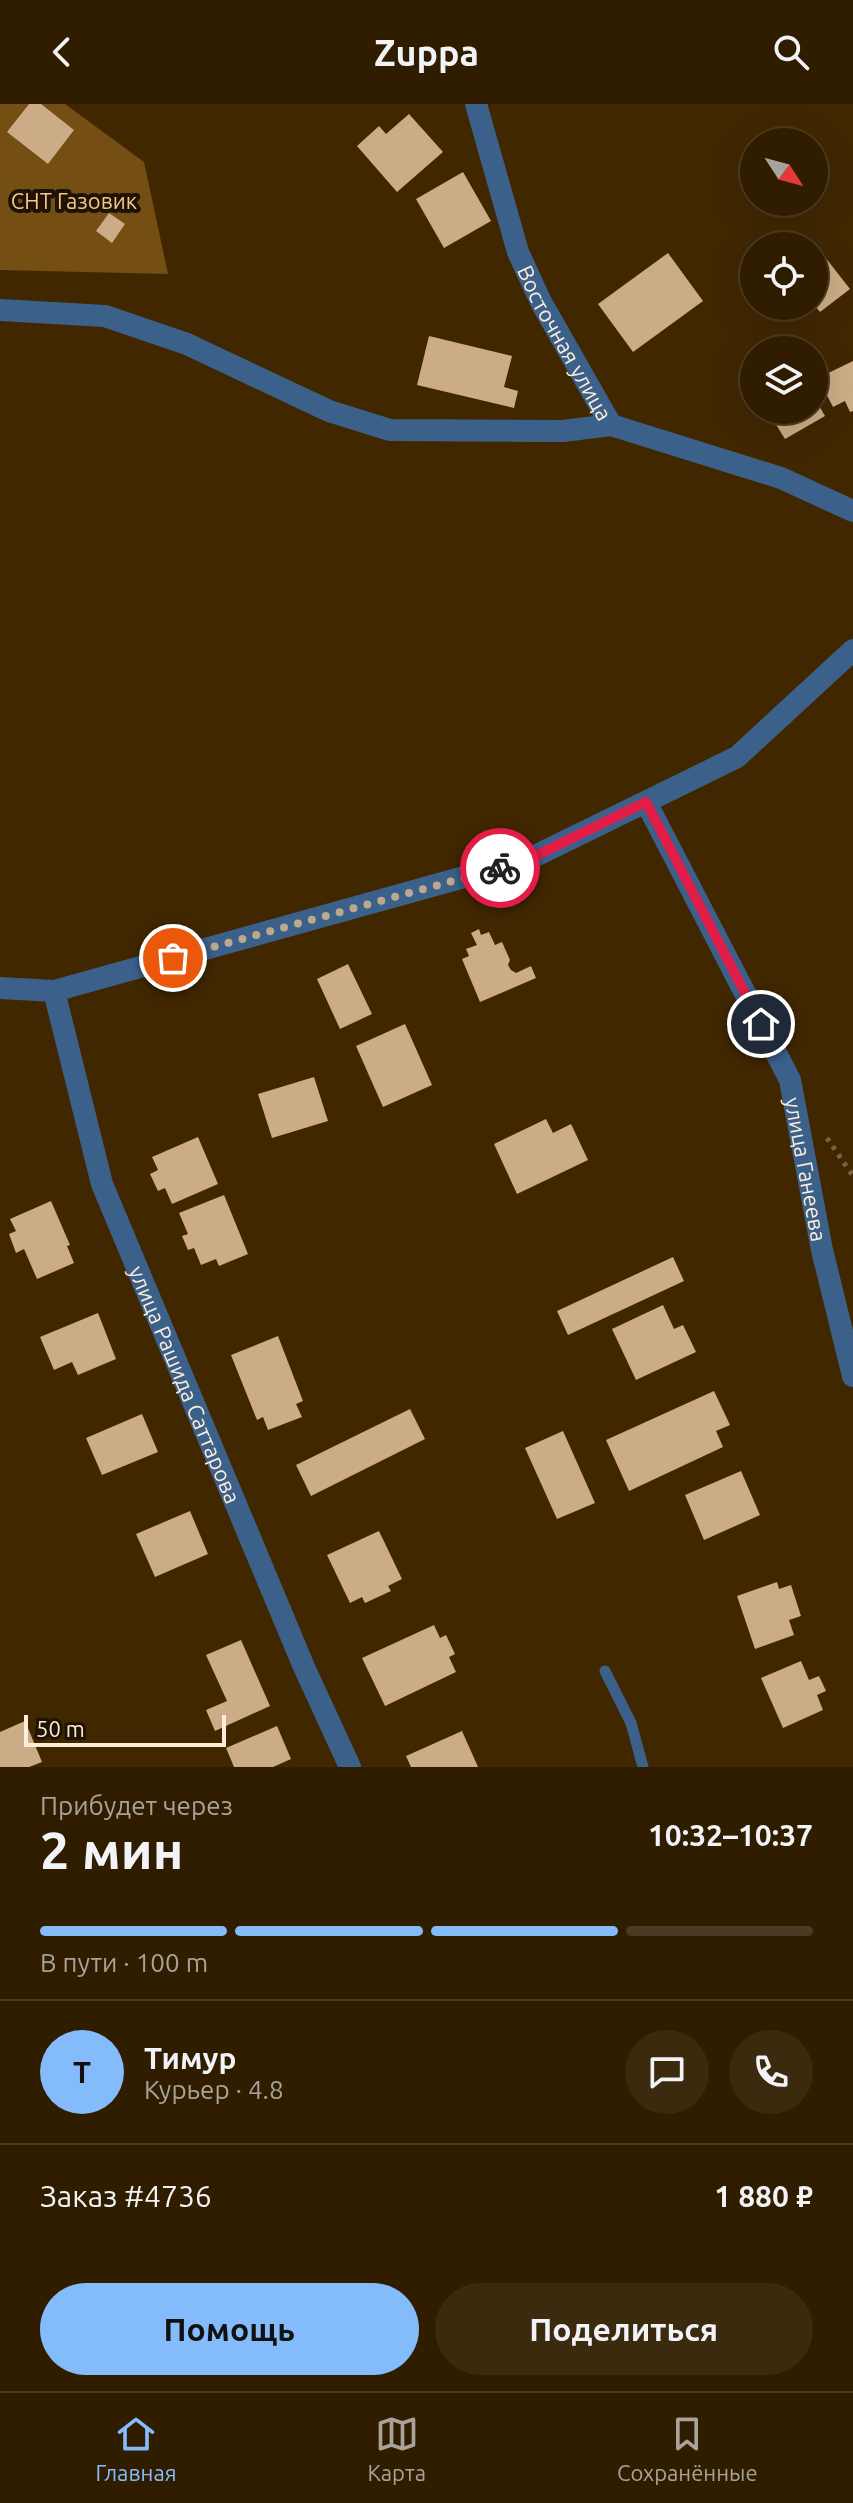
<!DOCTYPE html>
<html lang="ru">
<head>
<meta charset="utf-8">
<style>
	:root { --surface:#301d00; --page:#3c2a0f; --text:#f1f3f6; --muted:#a8a299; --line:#4b3b22; --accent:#84bcfb }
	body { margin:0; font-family:Ubuntu,sans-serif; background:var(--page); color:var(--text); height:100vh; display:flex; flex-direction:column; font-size:30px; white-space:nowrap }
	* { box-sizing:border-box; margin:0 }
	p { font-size:26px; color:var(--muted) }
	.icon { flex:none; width:44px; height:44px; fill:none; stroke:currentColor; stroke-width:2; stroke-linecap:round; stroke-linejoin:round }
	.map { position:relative; height:1663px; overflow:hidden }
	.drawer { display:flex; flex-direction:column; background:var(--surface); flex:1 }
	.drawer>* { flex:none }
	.needle { width:52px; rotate:126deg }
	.tools { position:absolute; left:740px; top:24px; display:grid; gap:16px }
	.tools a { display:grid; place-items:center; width:88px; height:88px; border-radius:50%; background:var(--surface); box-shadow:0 8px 32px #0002,0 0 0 2px var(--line); font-size:40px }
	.scale { position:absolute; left:24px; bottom:20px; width:202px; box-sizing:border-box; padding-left:8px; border:4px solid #fdedd9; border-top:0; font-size:22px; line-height:28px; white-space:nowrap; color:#fdedd9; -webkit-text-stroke:6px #1e1304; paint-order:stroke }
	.pin { position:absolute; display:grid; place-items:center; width:68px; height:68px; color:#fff; margin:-34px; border:4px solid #fff; border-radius:50%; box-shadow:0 2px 8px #0007 }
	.courier { position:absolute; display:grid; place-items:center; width:80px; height:80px; margin:-40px; border:6px solid #e11d48; border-radius:50%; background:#fff; color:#222; box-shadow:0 2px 10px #0007 }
	.overview em { font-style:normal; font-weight:700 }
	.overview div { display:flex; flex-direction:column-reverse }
	.overview { display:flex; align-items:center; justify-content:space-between; height:136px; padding:0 40px }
	h1 { font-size:52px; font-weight:700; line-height:60px }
	.bar { display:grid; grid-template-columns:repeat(4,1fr); gap:12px 8px; align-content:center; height:96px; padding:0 40px }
	.bar i { height:10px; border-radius:6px; background:var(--line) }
	.bar .on { background:var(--accent) }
	.bar p { grid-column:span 4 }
	.line { display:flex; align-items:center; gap:20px; padding:0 40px; border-top:2px solid var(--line) }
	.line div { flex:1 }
	.round { display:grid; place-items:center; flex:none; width:84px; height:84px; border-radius:42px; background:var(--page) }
	.action { display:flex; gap:16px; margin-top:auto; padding:16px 40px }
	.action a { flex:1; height:92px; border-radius:48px; background:var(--accent); color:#111; font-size:32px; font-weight:700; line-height:92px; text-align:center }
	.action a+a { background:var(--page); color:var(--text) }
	header { display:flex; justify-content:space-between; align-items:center; height:104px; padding:0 40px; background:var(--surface); font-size:36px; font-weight:700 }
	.tabs { display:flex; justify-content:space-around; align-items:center; height:112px; border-top:2px solid var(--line); background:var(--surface); font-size:22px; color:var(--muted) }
	.tabs a { display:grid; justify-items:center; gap:4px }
	.tabs .on { color:var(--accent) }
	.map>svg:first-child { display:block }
</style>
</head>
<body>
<header><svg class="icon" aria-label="back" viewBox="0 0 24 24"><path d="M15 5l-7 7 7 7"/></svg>Zuppa<svg class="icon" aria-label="search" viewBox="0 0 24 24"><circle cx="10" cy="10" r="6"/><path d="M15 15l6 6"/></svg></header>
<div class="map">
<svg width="853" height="1663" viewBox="0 0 853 1663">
	<rect width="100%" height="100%" fill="#402700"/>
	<path fill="#744e13" d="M0,0H65L144,58L168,170L0,166Z"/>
	<g fill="#cbac86">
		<path d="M29,0H41L74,26L48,60L7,28Z"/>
		<path d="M409,10L443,48L397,88L357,42L379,22L386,30Z"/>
		<path d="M463,68L491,117L444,144L416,95Z"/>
		<path d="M109,109L125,120L112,139L96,127Z"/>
		<path d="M668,149L703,197L633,248L598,200Z"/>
		<path d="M825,153L850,185L820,208L814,201V162Z"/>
		<path d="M429,232L512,252L504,283L518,287L514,304L417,281Z"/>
		<path d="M853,257V307L850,308L845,297L833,303L818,274Z"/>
		<path d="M814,293L825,312L785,335L767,306H814Z"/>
		<path d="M479,825L481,831L489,828L495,841L502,838L510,856L508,861L511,866L516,869L531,862L536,874L480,898L462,855L469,852L466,845L477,841L471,829Z"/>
		<path d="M348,860L372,910L340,925L317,875Z"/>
		<path d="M405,920L432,981L383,1003L356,942Z"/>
		<path d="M314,973L328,1017L272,1034L258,990Z"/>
		<path d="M546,1015L553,1029L571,1020L588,1056L517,1090L494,1040Z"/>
		<path d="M198,1033L218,1080L172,1100L165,1084L158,1087L150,1070L158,1066L152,1053Z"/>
		<path d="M224,1091L248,1150L219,1162L216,1155L201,1161L194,1144L188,1146L182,1132L188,1130L179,1109Z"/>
		<path d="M51,1097L70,1141L67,1142L74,1159L37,1175L24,1145L16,1149L9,1130L16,1127L10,1115Z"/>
		<path d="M673,1153L684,1177L568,1231L557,1207Z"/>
		<path d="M663,1201L674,1225L683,1221L696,1248L636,1276L612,1225Z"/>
		<path d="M98,1209L116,1255L78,1271L72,1258L54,1266L40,1233Z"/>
		<path d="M278,1232L303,1297L296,1300L302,1313L268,1326L263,1313L257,1316L231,1251Z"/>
		<path d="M714,1287L730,1321L716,1327L723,1343L629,1387L606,1336Z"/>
		<path d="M410,1305L425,1335L311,1392L296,1361Z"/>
		<path d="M142,1310L158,1348L102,1371L86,1334Z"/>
		<path d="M563,1327L595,1399L557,1415L525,1344Z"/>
		<path d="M741,1367L760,1411L704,1436L685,1391Z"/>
		<path d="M190,1407L208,1450L155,1473L136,1430Z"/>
		<path d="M379,1427L402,1475L388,1482L391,1487L365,1499L362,1493L350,1499L327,1451Z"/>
		<path d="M777,1478L779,1485L791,1481L801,1512L789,1516L794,1531L755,1545L737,1492Z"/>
		<path d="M434,1521L440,1534L446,1531L455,1550L449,1553L456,1568L385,1602L362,1554Z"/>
		<path d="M241,1536L270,1602L215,1627L206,1606L227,1597L206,1551Z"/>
		<path d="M801,1557L809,1576L819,1572L826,1587L817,1591L823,1606L783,1624L761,1574Z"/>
		<path d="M25,1617L42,1658L29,1663H0V1628Z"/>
		<path d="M277,1622L291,1655L273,1663H234L226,1644Z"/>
		<path d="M462,1627L478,1663H411L406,1652Z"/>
	</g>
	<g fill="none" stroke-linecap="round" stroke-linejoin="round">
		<path stroke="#7a6342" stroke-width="5" stroke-dasharray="4 6" stroke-linecap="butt" d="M827,1034L853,1072"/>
		<path stroke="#3b618b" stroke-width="11" d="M605,1567L631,1619L643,1663"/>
		<g stroke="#3b618b" stroke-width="22">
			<path id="s1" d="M476,0L518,148L541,198L611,321L781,374L853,407"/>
			<path d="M0,206L105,212L187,240L329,307L390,326L563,327L611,321"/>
			<path id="s2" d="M646,698L790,976L822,1146L853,1272"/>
			<path d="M0,884L54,887L529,755L737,653L853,546"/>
			<path id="s3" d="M54,887L102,1080L304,1563L350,1663"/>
		</g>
	</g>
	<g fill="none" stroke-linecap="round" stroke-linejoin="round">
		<path stroke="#bba88d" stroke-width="8" stroke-dasharray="0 14.4" d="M173,854L500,764"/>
		<path stroke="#e11d48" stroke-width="10" d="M500,764L529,755L646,698L761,920"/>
	</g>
	<g text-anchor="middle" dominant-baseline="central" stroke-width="8" stroke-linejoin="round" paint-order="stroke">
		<g font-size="22" fill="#f4c68c" stroke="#1e1304">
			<text x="74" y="96">СНТ Газовик</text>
		</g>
		<g font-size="22" fill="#fdedd9" stroke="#1e1304">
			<text stroke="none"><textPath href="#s1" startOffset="256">Восточная улица</textPath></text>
			<text stroke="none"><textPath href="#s2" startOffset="404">улица Ганеева</textPath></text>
			<text stroke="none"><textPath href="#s3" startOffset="416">улица Рашида Саттарова</textPath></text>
		</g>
	</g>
</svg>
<div class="tools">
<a><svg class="needle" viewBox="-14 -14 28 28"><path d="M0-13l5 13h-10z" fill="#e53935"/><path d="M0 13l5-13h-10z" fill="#a8a299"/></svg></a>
<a><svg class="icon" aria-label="locate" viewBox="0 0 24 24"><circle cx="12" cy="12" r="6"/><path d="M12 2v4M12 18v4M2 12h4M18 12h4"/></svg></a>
<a><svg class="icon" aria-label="layers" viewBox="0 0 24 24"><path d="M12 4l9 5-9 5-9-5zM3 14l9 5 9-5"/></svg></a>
</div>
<div class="scale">50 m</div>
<div class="pin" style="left:173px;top:854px;background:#ea580c"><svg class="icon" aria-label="bag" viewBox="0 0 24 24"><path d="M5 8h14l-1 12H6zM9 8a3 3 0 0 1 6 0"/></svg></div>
<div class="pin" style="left:761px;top:920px;background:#1f2937"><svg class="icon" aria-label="home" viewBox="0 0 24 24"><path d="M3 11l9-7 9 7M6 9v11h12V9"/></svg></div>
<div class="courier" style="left:500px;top:764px"><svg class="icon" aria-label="bike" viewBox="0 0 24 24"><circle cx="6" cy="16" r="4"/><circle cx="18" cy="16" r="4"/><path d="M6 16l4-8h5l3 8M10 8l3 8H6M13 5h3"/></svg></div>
</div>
<section class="drawer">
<div class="overview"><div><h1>2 мин</h1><p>Прибудет через</p></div><em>10:32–10:37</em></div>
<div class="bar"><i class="on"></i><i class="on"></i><i class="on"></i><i></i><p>В пути · 100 m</p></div>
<div class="line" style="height:144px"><b class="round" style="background:var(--accent);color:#111">Т</b><div><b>Тимур</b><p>Курьер · 4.8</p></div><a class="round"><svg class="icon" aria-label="chat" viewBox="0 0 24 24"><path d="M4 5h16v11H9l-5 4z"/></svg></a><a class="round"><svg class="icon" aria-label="phone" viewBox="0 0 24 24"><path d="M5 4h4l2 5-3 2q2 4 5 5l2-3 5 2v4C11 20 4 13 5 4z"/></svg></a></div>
<div class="line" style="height:104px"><div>Заказ #4736</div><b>1 880 ₽</b></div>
<div class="action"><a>Помощь</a><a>Поделиться</a></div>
</section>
<nav class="tabs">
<a class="on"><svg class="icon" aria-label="home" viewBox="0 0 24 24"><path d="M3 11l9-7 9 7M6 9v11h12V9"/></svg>Главная</a>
<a><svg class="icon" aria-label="map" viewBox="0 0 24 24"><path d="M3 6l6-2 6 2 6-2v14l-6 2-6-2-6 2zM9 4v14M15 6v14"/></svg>Карта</a>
<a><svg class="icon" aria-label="saved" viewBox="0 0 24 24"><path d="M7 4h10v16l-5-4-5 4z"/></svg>Сохранённые</a>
</nav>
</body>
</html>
